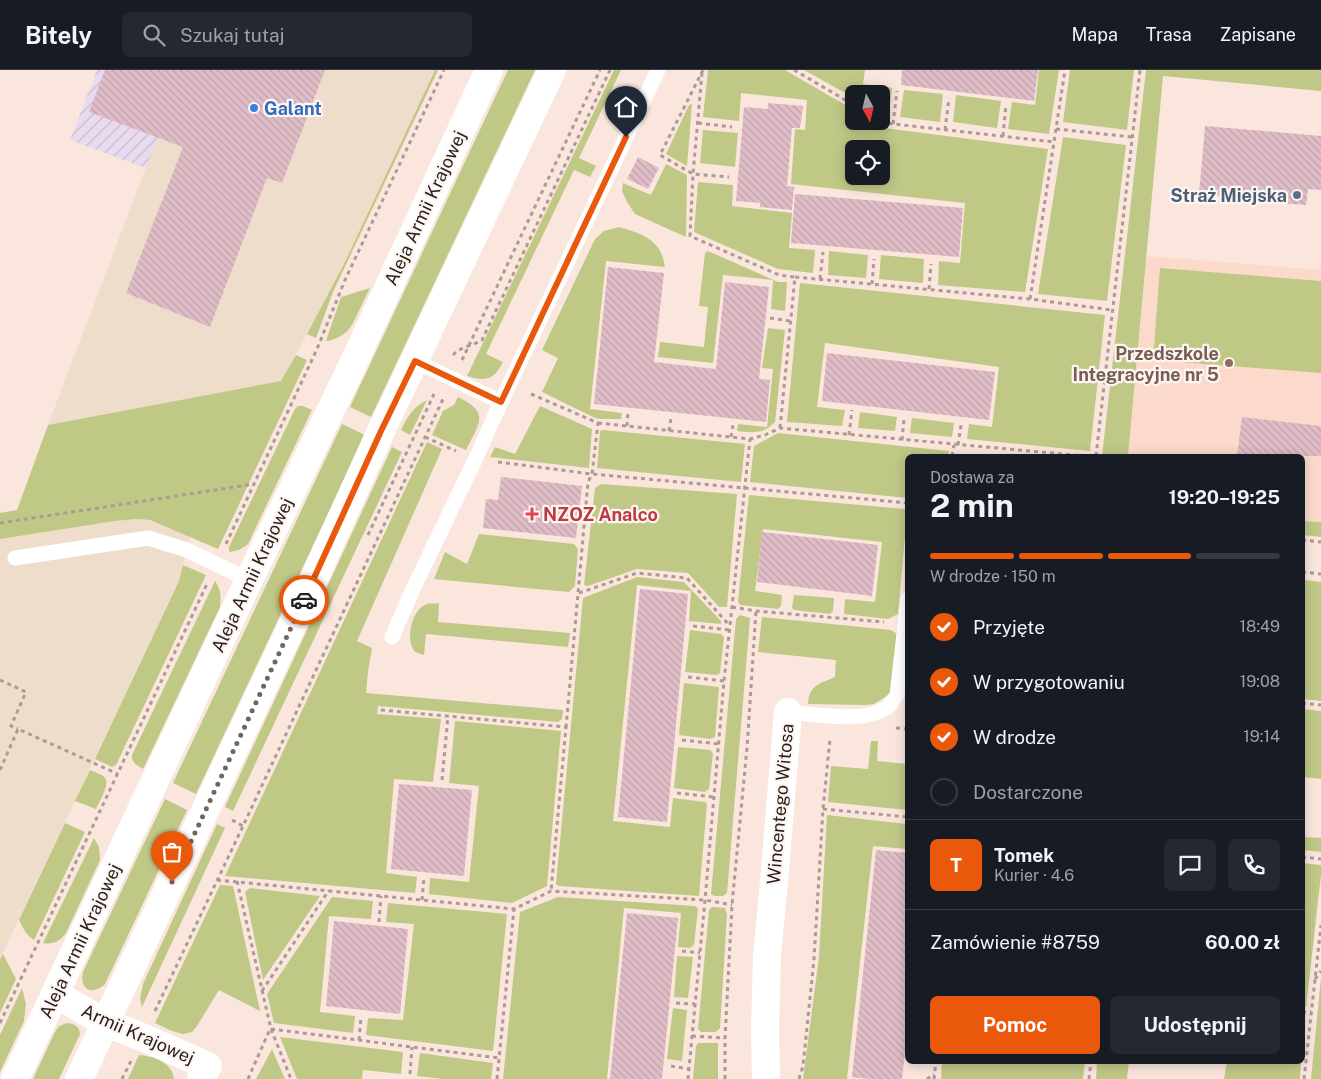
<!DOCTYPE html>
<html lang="pl">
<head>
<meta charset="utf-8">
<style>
	:root { --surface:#171b24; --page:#242831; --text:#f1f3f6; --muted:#9ea1a6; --line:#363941; --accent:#ea580c }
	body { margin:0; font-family:"Public Sans",sans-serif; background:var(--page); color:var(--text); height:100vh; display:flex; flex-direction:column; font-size:19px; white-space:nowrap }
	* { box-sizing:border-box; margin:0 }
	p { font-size:16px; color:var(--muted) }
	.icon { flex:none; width:28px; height:28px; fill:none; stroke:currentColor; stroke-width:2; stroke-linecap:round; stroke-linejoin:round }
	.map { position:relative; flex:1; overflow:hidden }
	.details { position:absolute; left:905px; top:384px; width:400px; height:610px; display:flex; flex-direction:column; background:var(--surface); border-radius:8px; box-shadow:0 2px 12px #0003 }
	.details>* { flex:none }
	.needle { width:32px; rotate:172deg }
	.buttons { position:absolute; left:845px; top:15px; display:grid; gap:10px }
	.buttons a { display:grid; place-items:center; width:45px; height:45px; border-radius:8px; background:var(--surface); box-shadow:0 2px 12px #0003; font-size:25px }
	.pin { position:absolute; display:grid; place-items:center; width:42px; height:42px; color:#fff; margin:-51px -21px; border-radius:50% 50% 50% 0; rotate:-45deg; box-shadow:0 0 5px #0007 }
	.pin .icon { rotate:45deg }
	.courier { position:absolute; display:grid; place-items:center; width:50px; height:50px; margin:-25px; border:4px solid #ea580c; border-radius:50%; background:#fff; color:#222; box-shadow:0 1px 6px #0007 }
	.summary em { font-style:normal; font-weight:700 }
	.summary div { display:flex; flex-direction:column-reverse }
	.summary { display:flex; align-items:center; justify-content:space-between; height:85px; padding:0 25px }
	h1 { font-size:32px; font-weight:700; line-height:38px }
	.bar { display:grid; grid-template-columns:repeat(4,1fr); gap:8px 5px; align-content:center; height:60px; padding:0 25px }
	.bar i { height:6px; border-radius:4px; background:var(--line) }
	.bar .active { background:var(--accent) }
	.bar p { grid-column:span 4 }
	.line { display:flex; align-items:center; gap:12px; padding:0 25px; border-top:1px solid var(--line) }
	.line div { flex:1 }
	.round { display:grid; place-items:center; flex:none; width:52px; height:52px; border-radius:8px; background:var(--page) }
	ol { padding:0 25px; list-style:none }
	li { display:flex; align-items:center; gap:15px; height:55px }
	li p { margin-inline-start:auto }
	li .icon { padding:5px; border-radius:50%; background:var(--accent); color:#fff; stroke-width:4 }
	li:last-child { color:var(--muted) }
	li i { width:28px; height:28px; border:2px solid var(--line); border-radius:50% }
	.cta { display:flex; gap:10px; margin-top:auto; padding:10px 25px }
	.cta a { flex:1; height:58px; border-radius:8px; background:var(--accent); color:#fff; font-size:20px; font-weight:700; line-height:58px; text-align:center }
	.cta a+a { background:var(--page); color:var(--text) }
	header { display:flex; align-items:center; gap:30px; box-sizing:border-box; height:70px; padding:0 25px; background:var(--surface); border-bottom:1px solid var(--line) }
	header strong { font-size:24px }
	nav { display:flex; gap:28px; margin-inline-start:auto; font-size:18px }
	.search { width:350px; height:45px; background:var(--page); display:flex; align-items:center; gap:12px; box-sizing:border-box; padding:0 18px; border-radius:8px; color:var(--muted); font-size:19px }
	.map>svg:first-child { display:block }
</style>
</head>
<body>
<header>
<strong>Bitely</strong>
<div class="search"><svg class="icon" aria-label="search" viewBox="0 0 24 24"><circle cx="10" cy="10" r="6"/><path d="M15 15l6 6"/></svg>Szukaj tutaj</div>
<nav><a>Mapa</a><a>Trasa</a><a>Zapisane</a></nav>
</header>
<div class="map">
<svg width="1321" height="1009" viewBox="0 0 1321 1009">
	<defs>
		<pattern id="industrial-furrows" width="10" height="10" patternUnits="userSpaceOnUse" patternTransform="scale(1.25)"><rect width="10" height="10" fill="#e8dbef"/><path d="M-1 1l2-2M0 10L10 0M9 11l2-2" fill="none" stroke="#c7bccc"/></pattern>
		<pattern id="building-back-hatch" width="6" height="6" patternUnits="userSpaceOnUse" patternTransform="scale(1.25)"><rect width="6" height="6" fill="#e0bdc6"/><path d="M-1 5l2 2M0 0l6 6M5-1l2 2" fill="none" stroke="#c0a2aa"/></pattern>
	</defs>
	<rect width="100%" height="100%" fill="#fae6dd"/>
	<g fill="#efddcc">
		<path d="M183,0H435L344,194L282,311L48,355Z"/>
		<path d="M137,449L150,450L190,467L179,511L0,889V469L115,451Z"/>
	</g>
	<path fill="url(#industrial-furrows)" d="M97,0H183L146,98L70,70Z"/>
	<path fill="#fbdacc" d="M1147,186L1321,200V452L1303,451L1302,386H1128Z"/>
	<g fill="#c0c886" fill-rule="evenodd">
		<path d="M435,0H438L333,222L316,268L307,264L344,194Z"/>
		<path d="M508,0H535L371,347L350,337Z"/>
		<path d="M614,0H621L579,88L596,96L590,107L574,100L486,284L503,292C494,310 486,312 467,306Z"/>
		<path d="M708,0H785L854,40V51H874L884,58L1048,79L1025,222L938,215L939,191L960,193L965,133L791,114L795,59L805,60L807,30L741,23L739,51L703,47ZM854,79H881V106H854Z"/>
		<path d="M804,0H865L863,14L892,18L889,46L881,44V24H854V28Z"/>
		<path d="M1039,0H1059L1049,64L1008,59L1012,32L1035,35Z"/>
		<path d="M1070,0H1134L1127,60L1063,52Z"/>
		<path d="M1146,0H1321V21L1163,6L1128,386H1102Z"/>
		<path d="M904,20L943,24L940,52L900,47Z"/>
		<path d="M956,25L1001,31L997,58L953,52Z"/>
		<path d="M692,34L687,96L666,84L689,35Z"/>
		<path d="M703,60L738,63L735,97L700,93Z"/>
		<path d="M1063,67L1126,75L1107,231L1038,224Z"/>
		<path d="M666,94L687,105L686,167L635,144L627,132L622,121L623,113L651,125Z"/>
		<path d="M698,112L733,115L732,136L792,143L789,178L815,180L813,203L778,199L694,162Z"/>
		<path d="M619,157C635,162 652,166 660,181C663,186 664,192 665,197L606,191L590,339L622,343L621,349H600L593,347L542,322L558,288L542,280L595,169L604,161Z"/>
		<path d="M708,181L778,212H787L785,241L771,239L773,210L723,205L713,293L658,287L660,272L704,277L708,237L699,236L705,183Z"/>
		<path d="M829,181L868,185L866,208L828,205Z"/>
		<path d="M881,185L924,189L923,213L879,209Z"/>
		<path d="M1160,198L1321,211V303L1153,290Z"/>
		<path d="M800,213L1105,245L1090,381L967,369L969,354L992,357L999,297L825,273L817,337L845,340L842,356L787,352Z"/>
		<path d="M370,218L352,255C346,264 337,270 326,271L341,227Z"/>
		<path d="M768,258L785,260L775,352C764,364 753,363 737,361L738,354L767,357L773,299L762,298Z"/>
		<path d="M296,285L307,290L218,479L150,450L137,449L115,451L0,469V443L17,440L48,355L281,311Z"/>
		<path d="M458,327C491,343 479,353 466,380L432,365L443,341L454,335Z"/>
		<path d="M427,330L410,365L401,360C407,347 413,337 427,330Z"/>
		<path d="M298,336H303L312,340L248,474C242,479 237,481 229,482V477L295,339Z"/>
		<path d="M540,336L592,359L589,398L490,387L495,377L515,384Z"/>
		<path d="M860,342L897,347L895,361L858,358Z"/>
		<path d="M912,348L954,353L952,367L910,363Z"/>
		<path d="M342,354L365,365L196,724L173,713Z"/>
		<path d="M603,360L745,374L741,412L597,398L600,361Z"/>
		<path d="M778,363L949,381L948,386H908L907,428L750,412L754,376Z"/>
		<path d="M427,372L442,379L357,571L372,578L368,602L366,623L563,640L562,649L558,652L378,636L377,644L441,649L433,712L394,709L386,803L417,807L415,823L225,806Z"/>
		<path d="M392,377L402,382L233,741L225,737Z"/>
		<path d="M601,414L737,424L727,537H719L688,503L637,499L588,516L584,515L595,418Z"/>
		<path d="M749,425L905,439L907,444L898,544L888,549L844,544L845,529L875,532L882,472L763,459L755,521L782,525L781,536L778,539L740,535L738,531Z"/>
		<path d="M1302,451L1321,452V467L1303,465Z"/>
		<path d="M479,464L574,474L578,479L575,516L569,522L434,509L445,482L467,494Z"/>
		<path d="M183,495L206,505L116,695L112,697L95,689L179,511Z"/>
		<path d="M637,507L684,512L721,551V554L689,551L691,521L637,515L613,751L670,757L673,728L705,732L707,734L699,826L559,816L556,814L583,528Z"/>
		<path d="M1305,510L1321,512V631L1303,629L1302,541Z"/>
		<path d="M215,511C221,519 221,527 220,537L143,699L135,694L132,689V685Z"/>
		<path d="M794,525L834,528L833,541L830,544L794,540L792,538Z"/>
		<path d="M439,533L438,552L570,563L568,577L426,564L424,585L415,582C414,581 411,575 411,574C408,561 413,539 427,534C431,533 435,534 439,533Z"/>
		<path d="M740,545L750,548L727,823L723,826H714L711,824L736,549Z"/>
		<path d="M762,547L891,560L897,564L891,623L874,634L865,635L808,634C809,615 819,614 835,607L836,590L758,582Z"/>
		<path d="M690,560L721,564L724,567L720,603L717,605L685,602Z"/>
		<path d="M684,613L719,617L715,667L710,669L679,665Z"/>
		<path d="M1302,639L1321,641V709L1303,707Z"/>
		<path d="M455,651L561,661L547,816L512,833L429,824L430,808L469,812L479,716L449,713Z"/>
		<path d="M871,671H878L877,691L907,694V740L828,732L831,696L868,699Z"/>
		<path d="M678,677L710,680L713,683L709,719L705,722L674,718Z"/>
		<path d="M90,700C94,702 102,704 105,708C110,714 99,733 96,739L75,731Z"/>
		<path d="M165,729L187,740L105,914C92,926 79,920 83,902Z"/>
		<path d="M827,745L907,754V779L873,776L847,1009H803L819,887Z"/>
		<path d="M65,753L85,762L34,870C26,865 23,858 19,850Z"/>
		<path d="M217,754L225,758L142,937L140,929L143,914Z"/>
		<path d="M1302,767L1321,768V782L1303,780Z"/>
		<path d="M94,768L99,777L100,790L66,863C60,871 53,875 43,873Z"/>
		<path d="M1302,793L1321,795V805L1306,937H1302Z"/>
		<path d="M220,815L233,816L260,941L219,920L197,956L192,962L183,964L172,961L155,953Z"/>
		<path d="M250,818L320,826L263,910L245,822Z"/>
		<path d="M332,827L373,831L371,849L329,846L320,942L355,946L353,963L274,953L267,924Z"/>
		<path d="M558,827L695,836L698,839L694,875L690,878L678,877L681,843L624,838L607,1009H503L520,842Z"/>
		<path d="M388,833L507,844L493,981L366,965L368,948L403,950L414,854L386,852Z"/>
		<path d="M712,837L725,838L727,845L720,958L716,962H701L698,959L709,840Z"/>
		<path d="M3,884L16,909L0,943V889Z"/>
		<path d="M677,886L693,887L688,928L674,927Z"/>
		<path d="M1321,907V1009H1311L1321,908Z"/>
		<path d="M22,918L26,934L24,951L0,1002V965Z"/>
		<path d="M673,938L687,940L682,991L667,989Z"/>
		<path d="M67,953C75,954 79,956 80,964L59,1009H33L54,964L59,956Z"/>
		<path d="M280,967L403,982L401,1004L363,1000L362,1009H297Z"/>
		<path d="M698,973H718V1009H693L696,976Z"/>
		<path d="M272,979L285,1009H256Z"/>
		<path d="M420,983L493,993L491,1009H442L417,1006Z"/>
		<path d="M139,985C153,986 172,992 174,1009H128Z"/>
		<path d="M942,991H1085L1083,1009H941Z"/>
		<path d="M1097,991H1129L1127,1009H1096Z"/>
		<path d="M1227,991H1301L1300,1009H1224Z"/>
	</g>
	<g fill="url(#building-back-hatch)">
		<path d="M105,0H325L282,113L267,108L210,257L126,223L183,77L89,42Z"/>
		<path d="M902,0H1038L1034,31L901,15Z"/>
		<path d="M768,33L803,36L800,58H792L787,116L794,117L792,140L760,137V133L736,131L744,37L768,39Z"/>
		<path d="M1205,56L1321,66V120L1308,119L1306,135L1252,131L1253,129L1199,124Z"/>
		<path d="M638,87L659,98L648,119L627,109Z"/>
		<path d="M795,124L963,138L959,187L791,173Z"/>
		<path d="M608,197L664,203L654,292L716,299L725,212L769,217L759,309L770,310L766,352L594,334Z"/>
		<path d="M827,283L995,302L989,350L822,331Z"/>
		<path d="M1242,347L1321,356V386H1237Z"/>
		<path d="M501,407L582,416L576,468L483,458L486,429L498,430Z"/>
		<path d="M762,462L878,475L872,526L757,512Z"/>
		<path d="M640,519L688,524L667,752L618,747Z"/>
		<path d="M399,714L472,720L464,806L391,799Z"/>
		<path d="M876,780L908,783V955L902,1009H869L852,1007Z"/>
		<path d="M627,843L678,848L662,1009H610Z"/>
		<path d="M334,851L408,859L400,944L326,936Z"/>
	</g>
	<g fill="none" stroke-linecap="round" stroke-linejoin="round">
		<g stroke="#ac9b94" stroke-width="3" stroke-dasharray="4 4" stroke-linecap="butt">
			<path d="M703,0L660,85L693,104L729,107"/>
			<path d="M794,0L854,35"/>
			<path d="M702,3L693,104L690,166L779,205L795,207"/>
			<path d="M881,51L885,53L1054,72"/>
			<path d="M698,53L732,57"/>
			<path d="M893,54L897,21"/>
			<path d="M1056,59L1132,67"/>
			<path d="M945,60L949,28"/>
			<path d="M1003,66L1006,35"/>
			<path d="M820,209L823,182"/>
			<path d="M872,214L874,189"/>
			<path d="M929,219L931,194"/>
			<path d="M1030,229L1065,0"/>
			<path d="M770,248L790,251"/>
			<path d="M453,285C461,276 473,276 482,270L610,0"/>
			<path d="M462,290L600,0"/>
			<path d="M531,324L598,353L592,404L588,412L566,657"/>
			<path d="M598,353L750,369L765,365L780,358L1084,386"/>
			<path d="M627,356L628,343"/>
			<path d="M780,358L795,207L1030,229L1112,240"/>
			<path d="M669,361L671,348"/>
			<path d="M849,365L852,340"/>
			<path d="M425,367L456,381"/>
			<path d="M731,367L733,355"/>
			<path d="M902,370L904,349"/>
			<path d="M958,375L961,355"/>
			<path d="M952,386L954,375"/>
			<path d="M1096,386L1140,0"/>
			<path d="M498,392L592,404L908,433"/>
			<path d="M0,453L254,414"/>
			<path d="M368,465L434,324"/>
			<path d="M1302,470L1321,472"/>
			<path d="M226,474L317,279L345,210L444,0"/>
			<path d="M1302,502L1321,504"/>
			<path d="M579,523L637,503L687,508L730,556"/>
			<path d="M732,537L756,541L884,552"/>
			<path d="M693,556L730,560"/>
			<path d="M688,607L724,611"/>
			<path d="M0,610L26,622L11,656L18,659"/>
			<path d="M1302,633L1321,635"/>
			<path d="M381,640L566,657L551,821"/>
			<path d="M896,658L908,659"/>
			<path d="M682,670L719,674"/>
			<path d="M0,700L18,659L118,704"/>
			<path d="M442,710L448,646"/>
			<path d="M677,723L714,727"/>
			<path d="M823,739L908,747"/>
			<path d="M232,750L243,756"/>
			<path d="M1302,787L1321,789"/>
			<path d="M217,810L514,839L551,821L705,830L732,835"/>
			<path d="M237,811L271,959L291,1009"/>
			<path d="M422,830L424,808"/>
			<path d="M379,852L381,826"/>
			<path d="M682,881L700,883"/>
			<path d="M1315,909L1321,901"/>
			<path d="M262,921L329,820"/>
			<path d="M676,933L695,934"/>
			<path d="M155,941L243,756L443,329"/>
			<path d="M1302,942H1311"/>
			<path d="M0,953L207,514"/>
			<path d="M271,959L499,988"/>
			<path d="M692,966L725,968"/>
			<path d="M359,970L361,948"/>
			<path d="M671,996L689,999"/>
			<path d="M410,1004L412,977"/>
			<path d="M122,1009L131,991"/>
			<path d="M248,1009L270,959"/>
			<path d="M497,1009L514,839"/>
			<path d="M688,1009L705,830L724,611L750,369"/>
			<path d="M725,1009V968L732,835L747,678L756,541"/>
			<path d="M799,1009L803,996L814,889L823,739L830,669"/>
			<path d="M927,1009L934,1004"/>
			<path d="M934,1009L936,991"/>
			<path d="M1089,1009L1091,991"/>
			<path d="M1304,1009L1321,855"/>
		</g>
		<g stroke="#fff" stroke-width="15">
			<path d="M415,291L501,332"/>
			<path d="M15,488L148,468L187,480L249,510"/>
			<path d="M392,567L413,519L475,390L501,332L658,0"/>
			<path d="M788,642C815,644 868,655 890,635C892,632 895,628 897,625L908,529"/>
		</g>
		<g stroke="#fff" stroke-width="28">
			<path d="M55,924L106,953L142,967L208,996L201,1009"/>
			<path d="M766,1009L765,959L767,885L774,812L788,642"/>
		</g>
		<g stroke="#fff" stroke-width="28">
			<path d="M15,1009L249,510L353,294L489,0"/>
			<path d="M79,1009L312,513L381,361L552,0"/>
		</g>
	</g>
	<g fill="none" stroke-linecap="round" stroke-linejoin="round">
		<path stroke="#73655e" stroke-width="5" stroke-dasharray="0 9" d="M172,812L304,530"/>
		<path stroke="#ea580c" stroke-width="6" d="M304,530L381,361L415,291L501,332L626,67"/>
	</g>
	<circle fill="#3f7fe0" stroke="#fdf6f3" stroke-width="2" cx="254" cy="38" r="5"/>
	<circle fill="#5c6f8a" stroke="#fdf6f3" stroke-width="2" cx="1297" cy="125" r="5"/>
	<circle fill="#8d6e63" stroke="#fdf6f3" stroke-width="2" cx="1229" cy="293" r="5"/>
	<path fill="#e0444e" stroke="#fdf6f3" stroke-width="2" d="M529.5 436.5h5v5h5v5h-5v5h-5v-5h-5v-5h5z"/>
	<g text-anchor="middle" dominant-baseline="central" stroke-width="4.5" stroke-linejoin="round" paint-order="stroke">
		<g font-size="18" font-weight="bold" fill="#366cbe" stroke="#fdf6f3" text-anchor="start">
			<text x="264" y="38">Galant</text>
		</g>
		<g font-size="18" font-weight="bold" fill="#4e5e75" stroke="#fdf6f3" text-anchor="end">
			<text x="1287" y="125">Straż Miejska</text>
		</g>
		<g font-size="18" fill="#2b1f1a" stroke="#fdf6f3">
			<text transform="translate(425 138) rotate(-65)">Aleja Armii Krajowej</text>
			<text transform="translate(252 505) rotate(-65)">Aleja Armii Krajowej</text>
			<text transform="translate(780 734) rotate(-85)">Wincentego Witosa</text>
			<text transform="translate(80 871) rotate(-65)">Aleja Armii Krajowej</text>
			<text transform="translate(138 964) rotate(24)">Armii Krajowej</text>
		</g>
		<g font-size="18" font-weight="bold" fill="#785e54" stroke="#fdf6f3" text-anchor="end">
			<text x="1219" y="283">Przedszkole<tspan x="1219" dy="21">Integracyjne nr 5</tspan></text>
		</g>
		<g font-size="18" font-weight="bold" fill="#be3a42" stroke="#fdf6f3" text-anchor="start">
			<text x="543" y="444">NZOZ Analco</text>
		</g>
	</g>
</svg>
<div class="buttons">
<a><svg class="needle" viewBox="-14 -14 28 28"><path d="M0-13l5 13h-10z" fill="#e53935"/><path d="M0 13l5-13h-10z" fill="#9ea1a6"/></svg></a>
<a><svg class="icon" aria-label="locate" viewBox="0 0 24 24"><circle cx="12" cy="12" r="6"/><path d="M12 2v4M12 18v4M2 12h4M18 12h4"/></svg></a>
</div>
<div class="pin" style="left:172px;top:812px;background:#ea580c"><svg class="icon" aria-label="bag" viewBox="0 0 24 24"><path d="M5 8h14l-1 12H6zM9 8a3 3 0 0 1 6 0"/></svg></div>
<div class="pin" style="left:626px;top:67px;background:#1f2937"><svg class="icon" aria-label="home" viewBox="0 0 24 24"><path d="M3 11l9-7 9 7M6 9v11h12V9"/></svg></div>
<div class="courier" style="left:304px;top:530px"><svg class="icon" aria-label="car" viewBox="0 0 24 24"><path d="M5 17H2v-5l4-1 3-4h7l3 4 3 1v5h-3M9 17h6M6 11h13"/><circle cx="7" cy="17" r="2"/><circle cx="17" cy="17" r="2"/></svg></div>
<section class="details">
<div class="summary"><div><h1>2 min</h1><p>Dostawa za</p></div><em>19:20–19:25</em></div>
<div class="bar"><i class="active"></i><i class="active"></i><i class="active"></i><i></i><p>W drodze · 150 m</p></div>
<ol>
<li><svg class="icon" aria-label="check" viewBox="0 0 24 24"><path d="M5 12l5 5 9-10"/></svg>Przyjęte<p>18:49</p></li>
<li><svg class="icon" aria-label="check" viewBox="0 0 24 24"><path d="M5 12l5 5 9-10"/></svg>W przygotowaniu<p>19:08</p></li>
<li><svg class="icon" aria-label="check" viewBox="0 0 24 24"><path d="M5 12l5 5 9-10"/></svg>W drodze<p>19:14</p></li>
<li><i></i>Dostarczone</li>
</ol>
<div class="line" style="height:90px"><b class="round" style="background:var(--accent);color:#fff">T</b><div><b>Tomek</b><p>Kurier · 4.6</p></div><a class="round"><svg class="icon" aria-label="chat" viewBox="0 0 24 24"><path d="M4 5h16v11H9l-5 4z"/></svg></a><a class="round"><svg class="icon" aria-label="phone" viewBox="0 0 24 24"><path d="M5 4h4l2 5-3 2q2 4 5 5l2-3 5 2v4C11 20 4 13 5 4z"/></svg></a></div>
<div class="line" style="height:65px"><div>Zamówienie #8759</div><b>60.00 zł</b></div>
<div class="cta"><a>Pomoc</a><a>Udostępnij</a></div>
</section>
</div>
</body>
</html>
